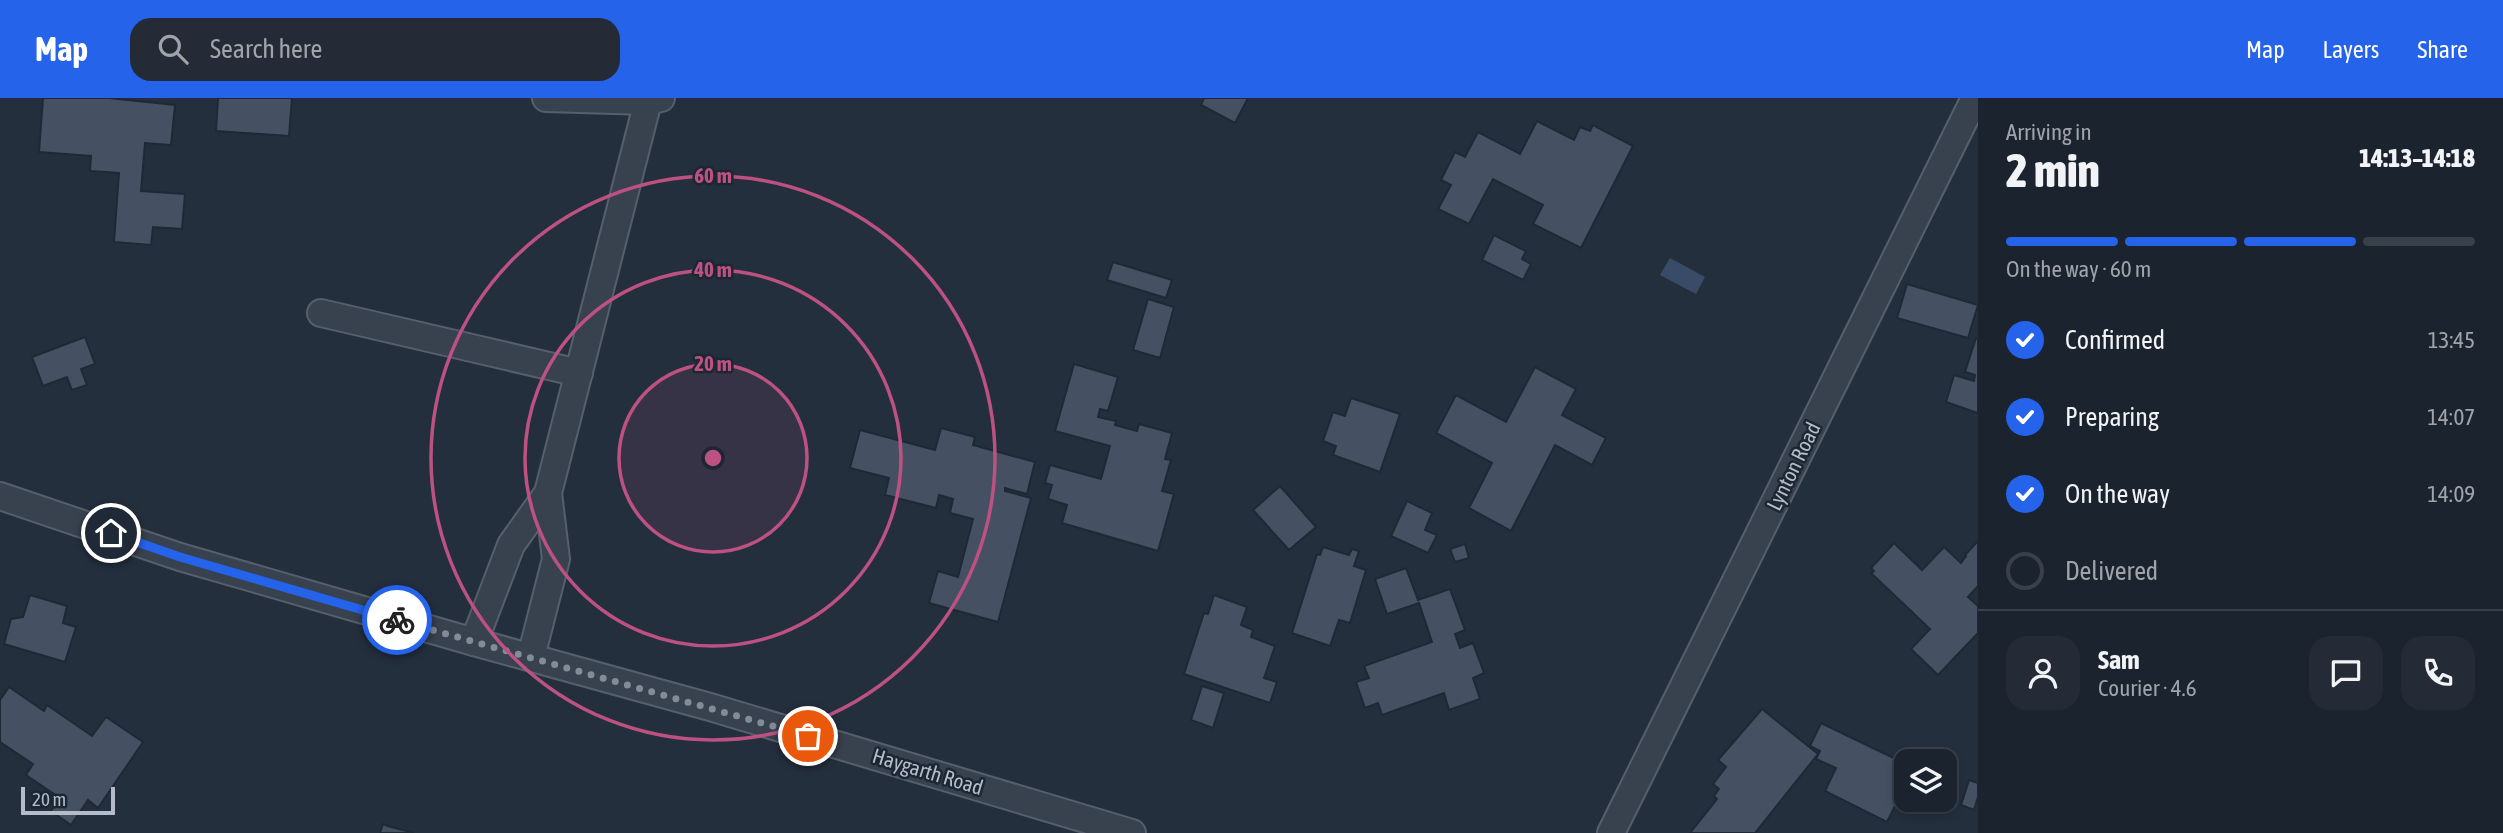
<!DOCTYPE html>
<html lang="en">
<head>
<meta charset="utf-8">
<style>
	:root { --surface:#1b232e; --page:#242b36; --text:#f1f3f6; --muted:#a0a4aa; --line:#39404a; --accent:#2563eb }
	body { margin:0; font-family:"Asap Condensed",sans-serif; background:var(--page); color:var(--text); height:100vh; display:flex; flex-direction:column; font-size:26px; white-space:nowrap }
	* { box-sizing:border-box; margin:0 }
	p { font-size:23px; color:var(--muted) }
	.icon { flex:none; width:38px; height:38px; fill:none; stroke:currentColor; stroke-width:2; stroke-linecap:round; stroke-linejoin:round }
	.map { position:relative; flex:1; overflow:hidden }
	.drawer { display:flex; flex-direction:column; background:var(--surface); width:525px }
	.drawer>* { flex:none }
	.controls { position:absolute; left:1894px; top:651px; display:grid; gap:14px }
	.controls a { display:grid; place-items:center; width:63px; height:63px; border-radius:14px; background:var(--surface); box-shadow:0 4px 10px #0003,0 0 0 2px var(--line); font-size:35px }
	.scale { position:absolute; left:21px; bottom:18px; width:94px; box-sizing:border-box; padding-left:7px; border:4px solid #b4bcc9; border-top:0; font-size:19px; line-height:24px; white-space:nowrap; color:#b4bcc9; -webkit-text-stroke:5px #1d2633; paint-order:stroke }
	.pin { position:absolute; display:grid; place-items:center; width:60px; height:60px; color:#fff; margin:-30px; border:4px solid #fff; border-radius:50%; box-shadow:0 2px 7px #0007 }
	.courier { position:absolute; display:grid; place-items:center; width:70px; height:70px; margin:-35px; border:5px solid #2563eb; border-radius:50%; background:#fff; color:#222; box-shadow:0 2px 9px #0007 }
	.head em { font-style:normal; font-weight:800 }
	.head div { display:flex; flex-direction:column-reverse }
	.head { display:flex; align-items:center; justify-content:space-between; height:119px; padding:0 28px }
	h1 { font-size:46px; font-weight:800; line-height:52px }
	.bar { display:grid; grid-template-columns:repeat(4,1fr); gap:10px 7px; align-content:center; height:84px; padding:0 28px }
	.bar i { height:9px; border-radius:5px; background:var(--line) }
	.bar .selected { background:var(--accent) }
	.bar p { grid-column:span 4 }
	.line { display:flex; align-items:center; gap:18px; padding:0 28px; border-top:2px solid var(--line) }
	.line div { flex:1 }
	.round { display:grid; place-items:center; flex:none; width:74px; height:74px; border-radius:21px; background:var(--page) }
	ol { padding:0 28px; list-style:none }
	li { display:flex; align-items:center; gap:21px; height:77px }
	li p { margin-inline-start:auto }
	li .icon { padding:7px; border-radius:50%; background:var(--accent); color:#fff; stroke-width:4 }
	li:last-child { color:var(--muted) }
	li i { width:38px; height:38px; border:4px solid var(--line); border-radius:50% }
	header { display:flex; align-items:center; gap:42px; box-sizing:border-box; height:98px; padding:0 35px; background:var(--accent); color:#fff }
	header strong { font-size:33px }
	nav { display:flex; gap:38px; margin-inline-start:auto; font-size:24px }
	.search { width:490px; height:63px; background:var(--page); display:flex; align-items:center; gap:18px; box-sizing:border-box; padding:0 24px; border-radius:21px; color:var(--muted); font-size:26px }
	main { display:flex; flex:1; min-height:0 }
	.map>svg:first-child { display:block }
</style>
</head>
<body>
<header>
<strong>Map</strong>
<div class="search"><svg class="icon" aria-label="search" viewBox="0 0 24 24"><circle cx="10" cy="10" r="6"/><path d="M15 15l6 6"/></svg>Search here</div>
<nav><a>Map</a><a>Layers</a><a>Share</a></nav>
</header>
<main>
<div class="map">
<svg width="1978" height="735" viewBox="0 0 1978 735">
	<rect width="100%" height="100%" fill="#242f3e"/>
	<path fill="#394c67" d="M1670,160L1705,179L1696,196L1660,177Z"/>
	<g fill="#455162" stroke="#1f2835" stroke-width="2">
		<path d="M43,0H109L175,7L171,47L145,45L141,93L185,96L182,131L153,129L151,147L114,144L119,75L90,73L91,58L39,54Z"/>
		<path d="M218,0H292L289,38L216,33Z"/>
		<path d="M1204,0H1248L1235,25L1201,7Z"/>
		<path d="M1537,23L1574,42L1580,29L1590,33L1593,27L1633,48L1581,150L1533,126L1543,107L1493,81L1469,126L1438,111L1451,87L1441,82L1455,54L1465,59L1478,34L1520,56Z"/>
		<path d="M1494,137L1526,153L1522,161L1531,166L1523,182L1482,162Z"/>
		<path d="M1113,164L1172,182L1166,200L1107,182Z"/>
		<path d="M1907,186L1978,207L1968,240L1897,220Z"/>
		<path d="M1148,201L1174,209L1160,260L1133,252Z"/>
		<path d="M85,239L95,266L81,271L87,287L72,292L67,279L43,288L32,259Z"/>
		<path d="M1976,240L1978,241V315L1946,304L1954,277L1974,283L1975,277L1965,274Z"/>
		<path d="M1074,266L1118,279L1108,313L1100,311L1098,319L1116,323L1115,327L1137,333L1139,326L1172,335L1165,361L1171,362L1162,393L1174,396L1158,453L1062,425L1067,407L1048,401L1052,387L1045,385L1050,367L1101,381L1110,348L1055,333Z"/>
		<path d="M1535,269L1576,291L1562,317L1606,340L1592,367L1555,347L1511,433L1469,410L1492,365L1436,335L1456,297L1506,324Z"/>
		<path d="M1351,300L1400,316L1380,374L1333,357L1336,348L1323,343L1333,314L1345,318Z"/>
		<path d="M941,330L975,339L973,347L1035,364L1027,396L1005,390V393L1031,400L998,524L929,505L938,473L958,479L973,421L950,415L953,401L939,397L936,410L885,397L889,380L850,370L860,332L935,352Z"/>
		<path d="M1280,388L1316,429L1289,452L1253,412Z"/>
		<path d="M1407,403L1432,415L1425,432L1437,437L1428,455L1391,438Z"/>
		<path d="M1978,443V488L1968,499L1978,508V535L1938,577L1911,551L1930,531L1871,475L1874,473L1871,470L1894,445L1922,472L1944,449L1961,465L1966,458L1965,457Z"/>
		<path d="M1465,446L1469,460L1455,464L1450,451Z"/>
		<path d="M1323,449L1349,457L1352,451L1359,453L1354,468L1366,472L1350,525L1339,522L1330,548L1292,535L1317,456L1320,457Z"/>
		<path d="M1406,470L1418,502L1450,491L1465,532L1455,536L1460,550L1473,545L1484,575L1473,580L1480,601L1449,612L1444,595L1382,617L1378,605L1365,610L1356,584L1369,580L1364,568L1432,544L1419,505L1387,516L1375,481Z"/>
		<path d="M30,497L67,508L63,525L76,529L65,564L4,546L11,521L23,519Z"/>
		<path d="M1214,497L1247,509L1241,527L1253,532L1251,539L1275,548L1264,580L1277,584L1270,605L1184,576L1204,515L1208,516Z"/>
		<path d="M1202,588L1224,595L1213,630L1191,622Z"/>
		<path d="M9,589L44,613L47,607L92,638L106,619L143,644L98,710L88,702L71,727L51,713L60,700L26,677L33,666L0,644V602Z"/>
		<path d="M1762,611L1818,656L1755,735H1690L1717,701L1714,698L1719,691L1713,686L1726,669L1718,662Z"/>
		<path d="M1821,625L1906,666V686L1887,724L1825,693L1836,670L1816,661L1820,653L1810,648Z"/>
		<path d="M1969,682L1978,685V699L1974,712L1961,707Z"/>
		<path d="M383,726L388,728L414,735H380Z"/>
	</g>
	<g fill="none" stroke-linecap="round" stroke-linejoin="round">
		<defs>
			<g id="street">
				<path d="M546,0L648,3L661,0"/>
				<path d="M321,215L579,275"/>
				<path d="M0,398L180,459L474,544L710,609L1132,735"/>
				<path d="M474,544L511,447L548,395"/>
				<path d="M531,559L556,461L548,395L648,3"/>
				<path d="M1611,735L1975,0"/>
			</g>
		</defs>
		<use href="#street" stroke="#565f6c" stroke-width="30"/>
		<use href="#street" stroke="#38414e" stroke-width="26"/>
	</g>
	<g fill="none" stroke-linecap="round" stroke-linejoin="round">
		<path stroke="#828b98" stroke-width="7" stroke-dasharray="0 12.6" d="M397,522L808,638"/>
		<path stroke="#2563eb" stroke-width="9" d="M111,435L180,459L397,522"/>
	</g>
	<circle cx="713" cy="360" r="94" fill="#bd5182" fill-opacity=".12"/>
	<g fill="none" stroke="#bd5182" stroke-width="3.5">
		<circle cx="713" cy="360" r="94"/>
		<circle cx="713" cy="360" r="188"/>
		<circle cx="713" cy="360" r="282"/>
	</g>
	<g text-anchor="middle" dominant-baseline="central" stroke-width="5" stroke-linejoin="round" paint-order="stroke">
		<g font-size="21" fill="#b4bcc9" stroke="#1d2633">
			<text transform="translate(1793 368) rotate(-64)">Lynton Road</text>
			<text transform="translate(928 673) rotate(17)">Haygarth Road</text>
		</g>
	</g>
	<circle cx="713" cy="360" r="10" fill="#bd5182" stroke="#1d2633" stroke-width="3.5"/>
	<g font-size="21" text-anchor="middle" font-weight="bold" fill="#bd5182" stroke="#1d2633" stroke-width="5" stroke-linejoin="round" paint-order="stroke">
		<text x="713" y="85">60 m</text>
		<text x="713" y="179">40 m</text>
		<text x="713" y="273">20 m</text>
	</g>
</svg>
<div class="controls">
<a><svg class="icon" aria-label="layers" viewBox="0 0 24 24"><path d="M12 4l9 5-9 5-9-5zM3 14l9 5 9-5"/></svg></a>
</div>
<div class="scale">20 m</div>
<div class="pin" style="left:808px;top:638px;background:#ea580c"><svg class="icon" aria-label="bag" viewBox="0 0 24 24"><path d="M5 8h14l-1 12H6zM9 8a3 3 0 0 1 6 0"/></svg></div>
<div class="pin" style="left:111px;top:435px;background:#1f2937"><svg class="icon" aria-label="home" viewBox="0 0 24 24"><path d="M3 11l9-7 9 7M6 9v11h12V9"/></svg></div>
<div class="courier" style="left:397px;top:522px"><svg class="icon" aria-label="bike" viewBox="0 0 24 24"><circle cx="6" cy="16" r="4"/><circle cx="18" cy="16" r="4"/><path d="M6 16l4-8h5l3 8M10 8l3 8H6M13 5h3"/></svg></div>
</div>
<section class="drawer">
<div class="head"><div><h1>2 min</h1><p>Arriving in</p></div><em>14:13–14:18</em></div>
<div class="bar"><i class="selected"></i><i class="selected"></i><i class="selected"></i><i></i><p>On the way · 60 m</p></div>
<ol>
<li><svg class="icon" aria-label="check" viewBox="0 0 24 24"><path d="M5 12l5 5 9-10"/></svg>Confirmed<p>13:45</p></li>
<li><svg class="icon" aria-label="check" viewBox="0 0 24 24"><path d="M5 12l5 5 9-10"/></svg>Preparing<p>14:07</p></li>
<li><svg class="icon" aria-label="check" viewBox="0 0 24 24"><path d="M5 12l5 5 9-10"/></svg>On the way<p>14:09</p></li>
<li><i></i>Delivered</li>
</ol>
<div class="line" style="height:126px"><a class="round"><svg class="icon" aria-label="person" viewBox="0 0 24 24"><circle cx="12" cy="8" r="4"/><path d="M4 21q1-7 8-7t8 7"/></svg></a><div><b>Sam</b><p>Courier · 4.6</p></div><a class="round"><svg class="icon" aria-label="chat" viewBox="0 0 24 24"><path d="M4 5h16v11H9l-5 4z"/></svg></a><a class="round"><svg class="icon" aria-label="phone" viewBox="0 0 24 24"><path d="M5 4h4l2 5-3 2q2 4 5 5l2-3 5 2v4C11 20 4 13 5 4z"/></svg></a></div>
</section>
</main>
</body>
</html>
